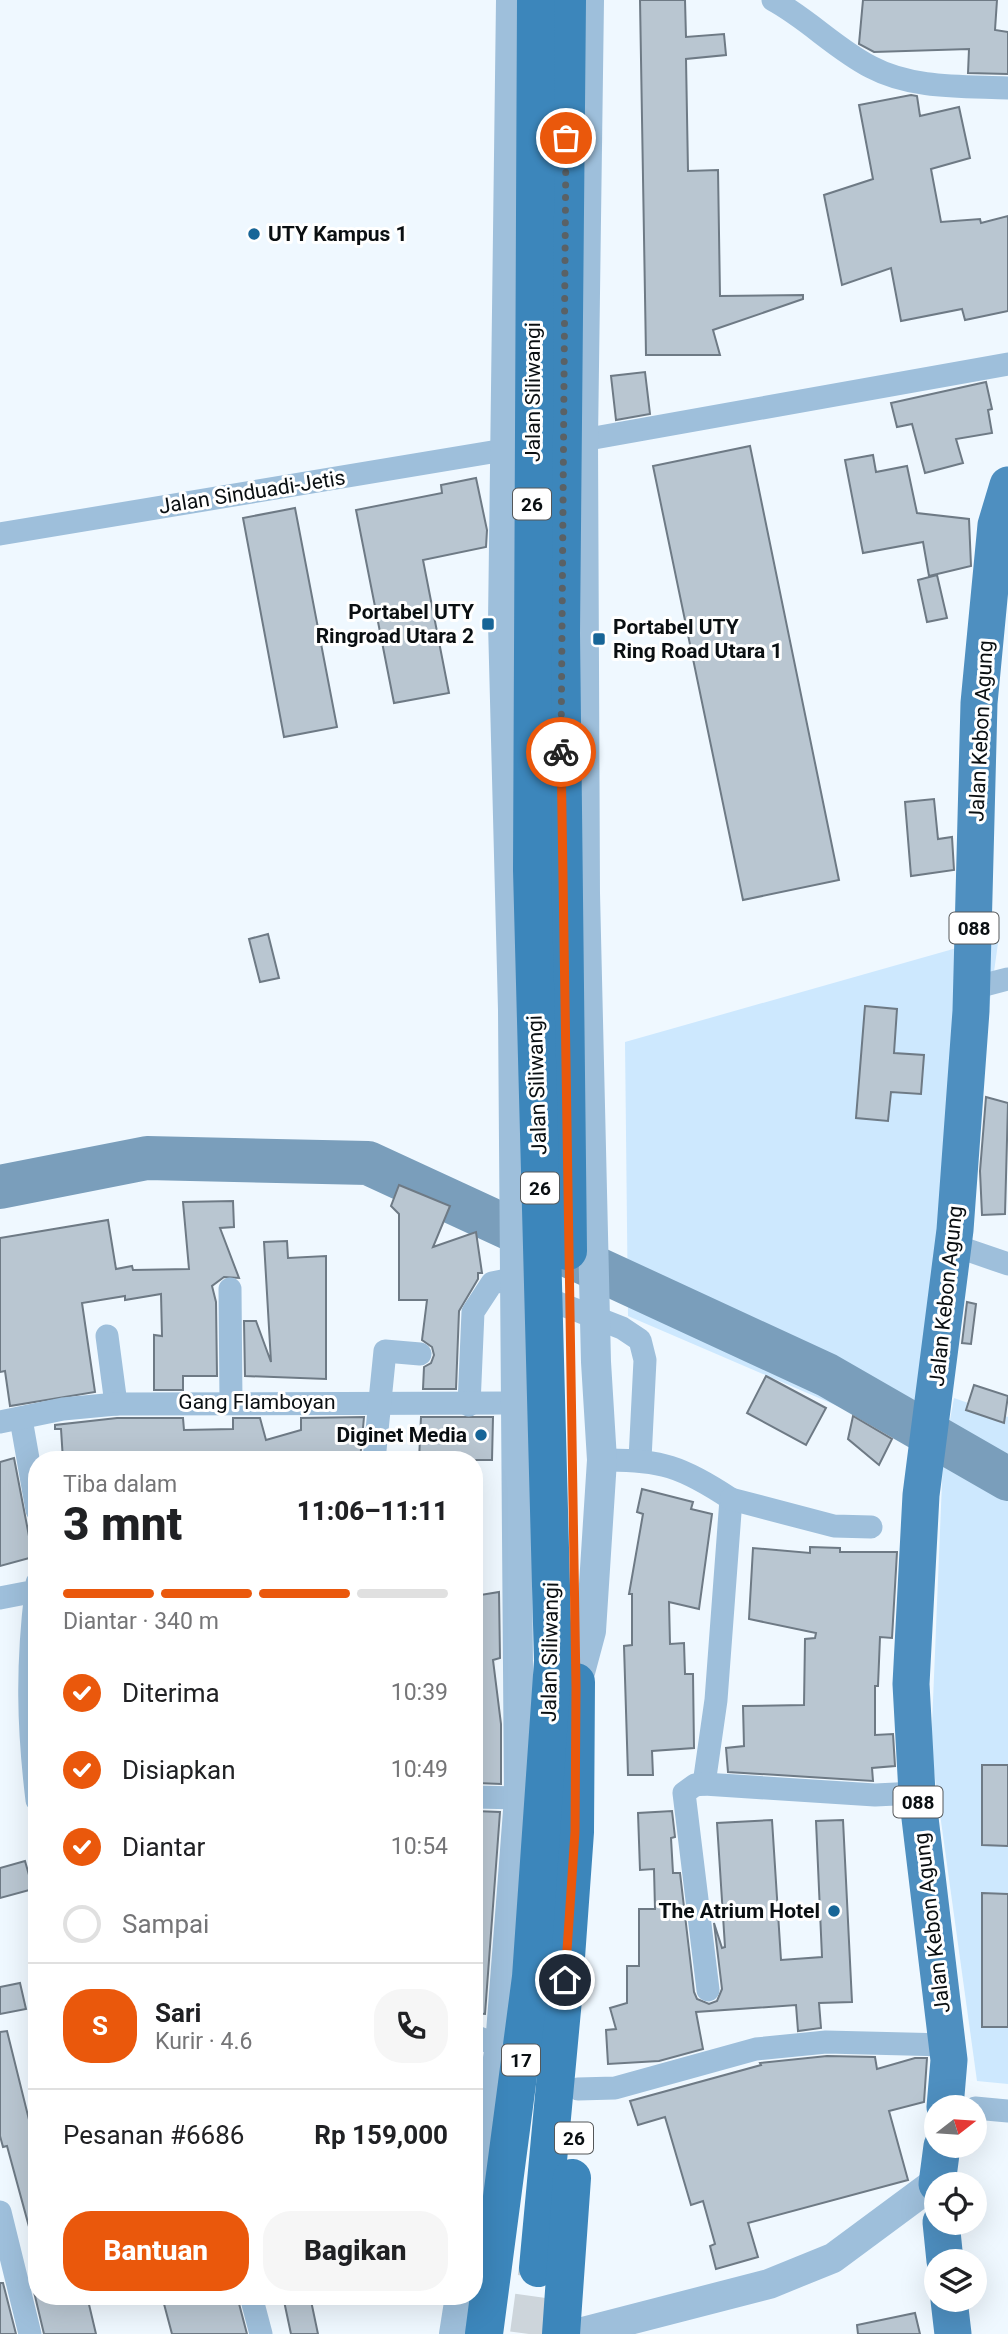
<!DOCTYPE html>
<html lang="id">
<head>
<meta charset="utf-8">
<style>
	:root { --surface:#fff; --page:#f6f6f6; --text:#202124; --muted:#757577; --line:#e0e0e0; --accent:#ea580c }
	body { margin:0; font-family:Roboto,sans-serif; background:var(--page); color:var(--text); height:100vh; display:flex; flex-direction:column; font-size:26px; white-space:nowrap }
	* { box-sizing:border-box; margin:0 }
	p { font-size:23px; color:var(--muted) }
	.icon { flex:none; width:38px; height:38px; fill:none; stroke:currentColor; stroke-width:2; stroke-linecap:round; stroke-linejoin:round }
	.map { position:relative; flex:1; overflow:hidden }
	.sheet { position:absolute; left:28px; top:1451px; width:455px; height:854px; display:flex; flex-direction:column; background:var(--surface); border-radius:28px; box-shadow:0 7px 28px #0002 }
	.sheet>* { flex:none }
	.needle { width:46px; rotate:73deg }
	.controls { position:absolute; left:924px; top:2095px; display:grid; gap:14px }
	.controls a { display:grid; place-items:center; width:63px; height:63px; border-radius:50%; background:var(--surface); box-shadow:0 7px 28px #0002; font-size:35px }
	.pin { position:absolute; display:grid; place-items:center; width:60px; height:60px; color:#fff; margin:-30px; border:4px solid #fff; border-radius:50%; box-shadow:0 2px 7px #0007 }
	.courier { position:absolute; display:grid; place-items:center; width:70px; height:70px; margin:-35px; border:5px solid #ea580c; border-radius:50%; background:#fff; color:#222; box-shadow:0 2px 9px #0007 }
	.overview em { font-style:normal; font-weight:800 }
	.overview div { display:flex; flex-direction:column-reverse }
	.overview { display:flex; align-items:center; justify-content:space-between; height:119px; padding:0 35px }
	h1 { font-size:46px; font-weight:800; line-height:52px }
	.bar { display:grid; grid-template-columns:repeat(4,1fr); gap:10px 7px; align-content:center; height:84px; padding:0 35px }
	.bar i { height:9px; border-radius:5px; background:var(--line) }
	.bar .current { background:var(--accent) }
	.bar p { grid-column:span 4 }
	.line { display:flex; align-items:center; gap:18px; padding:0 35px; border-top:2px solid var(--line) }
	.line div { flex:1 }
	.round { display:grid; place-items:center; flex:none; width:74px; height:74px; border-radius:28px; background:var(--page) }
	ol { padding:0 35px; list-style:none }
	li { display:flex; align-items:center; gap:21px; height:77px }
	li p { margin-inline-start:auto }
	li .icon { padding:7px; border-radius:50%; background:var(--accent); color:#fff; stroke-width:4 }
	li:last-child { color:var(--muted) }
	li i { width:38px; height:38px; border:4px solid var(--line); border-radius:50% }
	.action { display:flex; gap:14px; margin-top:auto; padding:14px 35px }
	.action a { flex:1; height:80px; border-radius:28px; background:var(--accent); color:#fff; font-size:28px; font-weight:800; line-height:80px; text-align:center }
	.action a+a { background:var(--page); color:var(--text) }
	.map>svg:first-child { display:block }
</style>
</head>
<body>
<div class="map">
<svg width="1008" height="2334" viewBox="0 0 1008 2334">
	<rect width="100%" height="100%" fill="#eff8ff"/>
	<g fill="#cde8fe">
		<path d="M999,936L928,1445L628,1316L625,1042Z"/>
		<path d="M954,1398L1008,1417V2084L977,2081L931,1749L943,1458Z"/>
	</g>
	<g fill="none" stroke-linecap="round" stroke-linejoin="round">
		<path stroke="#7a9ebb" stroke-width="44" d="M0,1187L147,1158L368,1163L827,1375L1008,1479"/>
	</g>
	<g fill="#b9c6d1" stroke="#6e7a85" stroke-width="2">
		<path d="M640,0H685L686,37L724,34L726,55L686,59L688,171L718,170L720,296L803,295V299L713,330L720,355H646Z"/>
		<path d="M863,0H997L995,30L1008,32V74L968,73L969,49L874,52L859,44Z"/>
		<path d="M911,95L917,96L920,116L959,107L970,158L931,169L941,222L980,219L981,223L1008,216V311L965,320L962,309L901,321L891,268L842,285L824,195L873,179L859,105Z"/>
		<path d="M645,372L650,414L616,420L611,376Z"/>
		<path d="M986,382L992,409L988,410L992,433L956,439L963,463L925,473L912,424L897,427L891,403Z"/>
		<path d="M750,446L839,880L743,900L653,466Z"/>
		<path d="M873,455L876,472L907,466L917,513L969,519L971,566L929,576L923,542L863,553L845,460Z"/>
		<path d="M476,478L487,530L486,547L423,560L449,693L394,703L356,510L442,493L441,485Z"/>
		<path d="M295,508L337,727L284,737L243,518Z"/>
		<path d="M937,575L947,618L927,622L918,580Z"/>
		<path d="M934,799L938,839L952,837L954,870L911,876L905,802Z"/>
		<path d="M268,934L279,978L260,982L249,939Z"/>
		<path d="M865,1006L897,1009L894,1053L924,1055L921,1094L891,1092L888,1121L856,1118Z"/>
		<path d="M986,1097L1008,1103L1005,1214L982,1215L980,1171Z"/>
		<path d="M399,1185L450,1206L433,1247L476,1232L482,1273H478V1279L459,1311L456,1389H423L424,1367L431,1363L434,1355L432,1347L422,1340L427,1300H399V1214L391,1206Z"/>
		<path d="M233,1201L234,1227L220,1228L239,1278L224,1277L212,1286L216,1302L217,1376H183V1390H154V1335L162,1336L161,1294L125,1300V1296L82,1303L95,1392L10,1406L5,1371L0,1372V1238L108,1220L116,1269L132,1266L133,1270L189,1269L183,1202Z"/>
		<path d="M287,1241L288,1258L326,1256V1379L245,1376L244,1321H256L271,1362L264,1242Z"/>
		<path d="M967,1302L976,1304L971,1344L962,1343Z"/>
		<path d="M766,1376L826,1408L806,1445L747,1413Z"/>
		<path d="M974,1385L1008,1396L1004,1423L966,1410Z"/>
		<path d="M853,1416L892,1439L879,1465L848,1439Z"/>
		<path d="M364,1417L360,1460H63L61,1429H55V1425L117,1418H183L184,1430L233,1429V1418H260L266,1440L301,1430V1418Z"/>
		<path d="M421,1417H493L492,1460H419Z"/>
		<path d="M14,1458L33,1557L0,1566V1462Z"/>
		<path d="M642,1489L693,1502L691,1509L712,1514L699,1609L669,1602L670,1644L684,1643L685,1674H693L694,1748L652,1751L653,1775H628L624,1646L632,1645V1594H629L643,1514L637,1512Z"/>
		<path d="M810,1547L840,1548V1552H897L892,1638L880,1637L878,1686H875V1735L893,1734L895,1766L872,1768L873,1781L728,1772L726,1748L744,1746L743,1706L804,1705L805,1639L815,1638L816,1633L749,1619L753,1548L810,1553Z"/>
		<path d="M499,1592L500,1658L493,1660L501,1724V1784L477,1783L474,1596Z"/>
		<path d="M982,1765H1008V1846L982,1845Z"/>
		<path d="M474,1811L500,1812L485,2014L474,2013L478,1979L474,1978Z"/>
		<path d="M672,1811L675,1837L671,1838L673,1873H680L694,1992L697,1999L709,2004L717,2001L722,1989L714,1923L722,1948L725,1947L717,1823L772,1820L781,1960L822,1957L816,1821L843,1820L852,2002L819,2003L821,2028L798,2031L796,2005L696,2012L703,2049L659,2061L608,2064L606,2030L616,2029L610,2008L627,2003V1966H639V1909H655L654,1869L640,1870L638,1813Z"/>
		<path d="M25,1861L33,1889L0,1898V1868Z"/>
		<path d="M982,1893L1008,1894V2027H982Z"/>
		<path d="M20,1983L26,2009L0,2014V1987Z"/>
		<path d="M7,2031L37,2152V2233L31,2234L7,2146L3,2147L0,2136V2032Z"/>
		<path d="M827,2056L875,2057L877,2069L915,2058H927L924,2102L889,2111L908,2180L748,2223L758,2257L716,2269L710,2246L715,2244L703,2201L691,2205L665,2117L638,2125L630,2101L761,2065L760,2063Z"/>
		<path d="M37,2273V2296H87L96,2334H44L30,2275Z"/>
		<path d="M0,2283H3L16,2334H0Z"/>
		<path d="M195,2296H237L247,2334H172L164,2304Z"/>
		<path d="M310,2296L318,2334H291L284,2301Z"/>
		<path d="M915,2313L920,2334H858L857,2325Z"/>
	</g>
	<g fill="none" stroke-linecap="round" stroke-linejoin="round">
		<path stroke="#cdd5db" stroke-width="38" stroke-dasharray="38 19" stroke-linecap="butt" d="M529,2334L538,2268"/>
		<g stroke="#9ebfdb" stroke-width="23">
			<path d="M773,0C808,19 836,49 871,67C912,89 963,86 1008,88"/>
			<path d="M583,440L1008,364"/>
			<path d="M0,534L504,450"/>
			<path d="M973,988L1008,979"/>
			<path d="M953,1245L1008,1264"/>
			<path d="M230,1289L231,1402"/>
			<path d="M107,1336L116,1404"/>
			<path d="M469,1405L473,1312L492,1283L502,1281L622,1328L640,1340L645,1360L640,1459"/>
			<path d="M21,1419L37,1510"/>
			<path d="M0,1422L63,1409L116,1404L515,1403"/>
			<path d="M374,1460L385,1351L420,1354"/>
			<path d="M602,1460C660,1459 683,1467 731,1499L716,1700L704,1784"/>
			<path d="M731,1499L834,1526L871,1527"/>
			<path d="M36,1591C27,1666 28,1726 37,1800"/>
			<path d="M0,1598L36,1591L37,1583"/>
			<path d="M474,1797L519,1798"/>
			<path d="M708,1990L684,1793L695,1785L704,1784L875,1795L917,1793"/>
			<path d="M474,2036L500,2046"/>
			<path d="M578,2089L615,2088L756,2049L826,2042L947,2045"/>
			<path d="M975,2108L1008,2111"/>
			<path d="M0,2212L30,2334"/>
			<path d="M251,2296L261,2334"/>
		</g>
		<g stroke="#9ebfdb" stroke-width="30">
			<path d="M576,1687L591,1631L602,1460L596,1362L585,893L583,440L589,0"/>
			<path d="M474,2208L500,2046L519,1798L513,1010L503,623L511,0"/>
			<path d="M454,2334L460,2296"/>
			<path d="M575,2334L769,2284L833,2258L937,2181"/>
		</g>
		<g stroke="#4e8fc0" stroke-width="37">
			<path d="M945,2107L949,2060L917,1793L911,1684L921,1495L955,1230L971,1011L979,703L996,525L1008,485"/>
			<path d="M937,2184L942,2146"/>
			<path d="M941,2222L945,2261"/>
			<path d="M949,2300L953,2334"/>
		</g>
		<g stroke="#3c86bb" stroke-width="38">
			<path d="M567,0L561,633L568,1251"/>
			<path d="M538,2268L563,1999L575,1832L576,1682"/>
			<path d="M484,2334L531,1977L553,1661L532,870L536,0"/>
			<path d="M561,2334L572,2178"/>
		</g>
	</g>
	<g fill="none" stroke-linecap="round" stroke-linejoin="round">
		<path stroke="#5a6165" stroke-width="7" stroke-dasharray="0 12.6" d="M561,752L566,138"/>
		<path stroke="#ea580c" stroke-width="9" d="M561,752L576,1687L575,1832L565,1980"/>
	</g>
	<g fill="#176597" stroke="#fff" stroke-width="2.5">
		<circle cx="254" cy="234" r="7"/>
		<rect x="481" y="617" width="14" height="14" rx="3.5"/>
		<rect x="592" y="632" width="14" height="14" rx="3.5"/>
		<circle cx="481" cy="1435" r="7"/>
		<circle cx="834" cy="1911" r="7"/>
	</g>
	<g text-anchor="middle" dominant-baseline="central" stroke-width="6" stroke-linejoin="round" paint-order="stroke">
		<g fill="#fff" stroke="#545759" stroke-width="2">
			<rect x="513" y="488.5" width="38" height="31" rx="5"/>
			<rect x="949.5" y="912.5" width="49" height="31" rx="5"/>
			<rect x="521" y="1172.5" width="38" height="31" rx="5"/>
			<rect x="893.5" y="1786.5" width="49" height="31" rx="5"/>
			<rect x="502" y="2044.5" width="38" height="31" rx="5"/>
			<rect x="555" y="2122.5" width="38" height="31" rx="5"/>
		</g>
		<g font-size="19" font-weight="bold" fill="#0a0f12">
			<text x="532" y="504">26</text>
			<text x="974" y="928">088</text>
			<text x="540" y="1188">26</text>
			<text x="918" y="1802">088</text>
			<text x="521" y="2060">17</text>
			<text x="574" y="2138">26</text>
		</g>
		<g font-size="21" font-weight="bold" fill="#0a0f12" stroke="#fff" text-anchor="end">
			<text x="268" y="234" text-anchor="start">UTY Kampus 1</text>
			<text x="474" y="612">Portabel UTY<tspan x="474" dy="24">Ringroad Utara 2</tspan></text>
			<text x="613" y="627" text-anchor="start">Portabel UTY<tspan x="613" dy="24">Ring Road Utara 1</tspan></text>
			<text x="467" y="1435">Diginet Media</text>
			<text x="820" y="1911">The Atrium Hotel</text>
		</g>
		<g font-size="21" fill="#0a0f12" stroke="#fff">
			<text transform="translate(533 392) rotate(-90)">Jalan Siliwangi</text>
			<text transform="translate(252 492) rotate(-9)">Jalan Sinduadi-Jetis</text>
			<text transform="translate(981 731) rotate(-87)">Jalan Kebon Agung</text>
			<text transform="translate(537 1085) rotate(-92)">Jalan Siliwangi</text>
			<text transform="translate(946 1296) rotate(-84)">Jalan Kebon Agung</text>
			<text x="257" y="1402">Gang Flamboyan</text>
			<text transform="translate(550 1652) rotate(-89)">Jalan Siliwangi</text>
			<text transform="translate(932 1923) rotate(-97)">Jalan Kebon Agung</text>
		</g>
	</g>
</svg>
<div class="controls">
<a><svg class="needle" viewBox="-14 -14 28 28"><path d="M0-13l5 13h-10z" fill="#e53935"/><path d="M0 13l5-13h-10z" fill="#757577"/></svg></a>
<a><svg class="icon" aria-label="locate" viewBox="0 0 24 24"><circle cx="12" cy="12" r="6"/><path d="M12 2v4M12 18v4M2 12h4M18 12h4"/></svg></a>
<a><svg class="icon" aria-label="layers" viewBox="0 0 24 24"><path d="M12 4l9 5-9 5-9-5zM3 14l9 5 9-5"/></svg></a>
</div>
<div class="pin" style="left:566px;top:138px;background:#ea580c"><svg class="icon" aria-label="bag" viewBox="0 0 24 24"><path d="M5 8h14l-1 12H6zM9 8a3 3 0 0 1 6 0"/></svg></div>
<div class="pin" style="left:565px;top:1980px;background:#1f2937"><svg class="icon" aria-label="home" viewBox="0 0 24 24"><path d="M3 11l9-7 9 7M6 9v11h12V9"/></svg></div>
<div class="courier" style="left:561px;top:752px"><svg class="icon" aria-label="bike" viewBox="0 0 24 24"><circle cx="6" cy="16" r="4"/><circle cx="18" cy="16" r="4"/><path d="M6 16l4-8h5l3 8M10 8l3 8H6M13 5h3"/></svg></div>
<section class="sheet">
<div class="overview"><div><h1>3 mnt</h1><p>Tiba dalam</p></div><em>11:06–11:11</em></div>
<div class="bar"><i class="current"></i><i class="current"></i><i class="current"></i><i></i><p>Diantar · 340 m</p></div>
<ol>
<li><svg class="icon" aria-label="check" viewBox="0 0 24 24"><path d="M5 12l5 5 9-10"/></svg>Diterima<p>10:39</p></li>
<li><svg class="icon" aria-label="check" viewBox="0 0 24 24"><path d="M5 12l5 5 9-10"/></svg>Disiapkan<p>10:49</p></li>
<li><svg class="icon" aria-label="check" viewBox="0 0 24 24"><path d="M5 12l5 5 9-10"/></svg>Diantar<p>10:54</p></li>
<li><i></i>Sampai</li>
</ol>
<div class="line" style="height:126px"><b class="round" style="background:var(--accent);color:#fff">S</b><div><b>Sari</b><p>Kurir · 4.6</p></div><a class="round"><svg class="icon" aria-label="phone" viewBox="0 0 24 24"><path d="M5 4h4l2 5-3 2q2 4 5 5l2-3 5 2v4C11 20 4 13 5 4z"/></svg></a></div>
<div class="line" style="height:91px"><div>Pesanan #6686</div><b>Rp 159,000</b></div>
<div class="action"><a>Bantuan</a><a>Bagikan</a></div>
</section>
</div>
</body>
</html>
